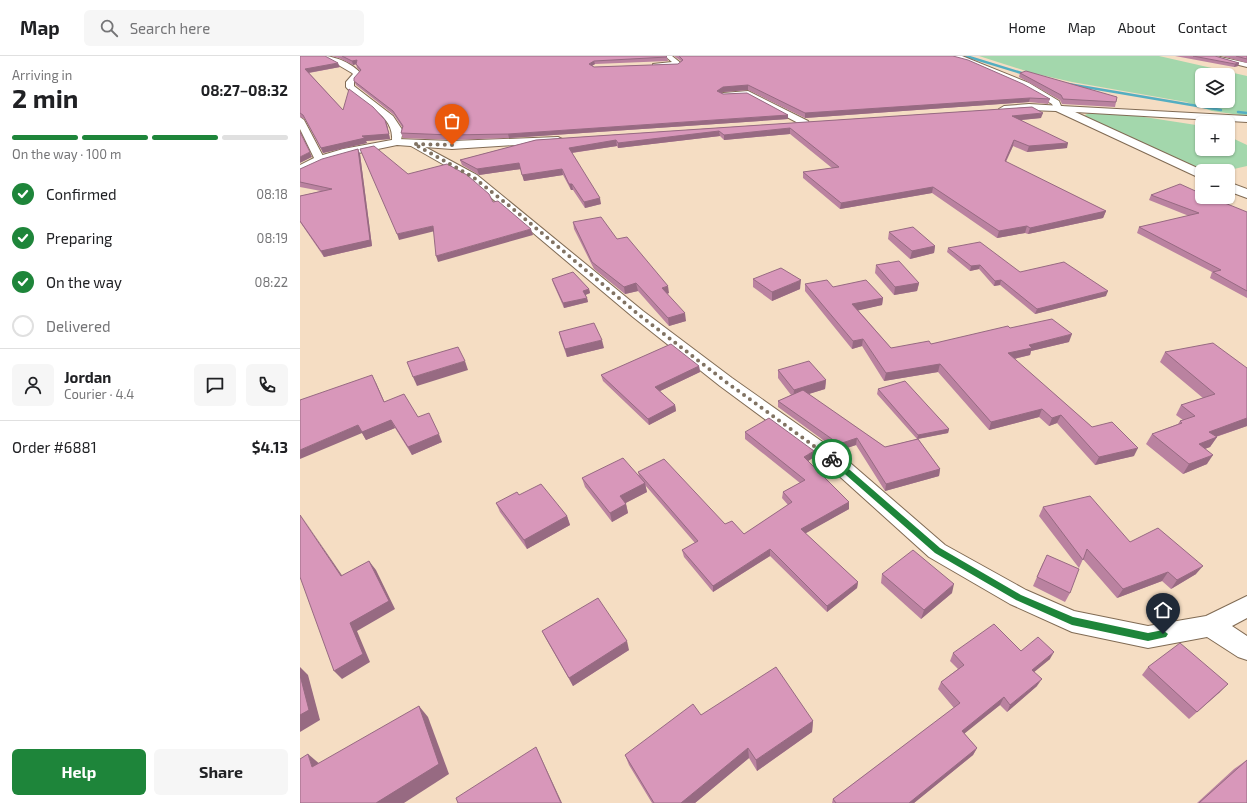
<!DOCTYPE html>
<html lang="en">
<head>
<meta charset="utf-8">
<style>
	:root { --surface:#fff; --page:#f6f6f6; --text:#202124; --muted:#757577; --line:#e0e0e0; --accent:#1e853a }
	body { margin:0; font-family:"Exo 2",sans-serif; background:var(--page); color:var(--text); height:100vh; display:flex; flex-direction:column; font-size:15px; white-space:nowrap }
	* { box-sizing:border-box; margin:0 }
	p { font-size:13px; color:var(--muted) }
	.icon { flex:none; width:22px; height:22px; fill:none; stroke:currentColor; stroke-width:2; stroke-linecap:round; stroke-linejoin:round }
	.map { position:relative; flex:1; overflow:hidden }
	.sheet { display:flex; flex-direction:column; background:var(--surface); width:300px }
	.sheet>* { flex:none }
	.controls { position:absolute; left:895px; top:12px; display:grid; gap:8px }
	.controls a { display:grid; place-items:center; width:40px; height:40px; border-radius:6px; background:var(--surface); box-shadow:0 1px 3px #0004; font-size:20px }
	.pin { position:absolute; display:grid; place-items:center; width:34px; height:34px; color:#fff; margin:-41px -17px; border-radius:50% 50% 50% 0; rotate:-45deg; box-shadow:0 0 4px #0007 }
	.pin .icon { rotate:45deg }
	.courier { position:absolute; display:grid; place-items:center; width:40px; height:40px; margin:-20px; border:3px solid #1e853a; border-radius:50%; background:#fff; color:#222; box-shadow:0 1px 5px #0007 }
	.head em { font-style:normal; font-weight:700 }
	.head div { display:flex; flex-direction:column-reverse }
	.head { display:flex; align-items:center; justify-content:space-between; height:68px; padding:0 12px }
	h1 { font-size:26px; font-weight:700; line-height:30px }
	.bar { display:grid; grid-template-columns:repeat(4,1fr); gap:6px 4px; align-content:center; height:48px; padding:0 12px }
	.bar i { height:5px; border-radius:3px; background:var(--line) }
	.bar .on { background:var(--accent) }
	.bar p { grid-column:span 4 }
	.line { display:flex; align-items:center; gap:10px; padding:0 12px; border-top:1px solid var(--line) }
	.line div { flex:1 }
	.round { display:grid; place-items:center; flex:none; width:42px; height:42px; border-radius:6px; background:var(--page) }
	ol { padding:0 12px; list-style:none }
	li { display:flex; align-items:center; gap:12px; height:44px }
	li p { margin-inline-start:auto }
	li .icon { padding:4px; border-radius:50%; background:var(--accent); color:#fff; stroke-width:4 }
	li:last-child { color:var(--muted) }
	li i { width:22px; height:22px; border:2px solid var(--line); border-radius:50% }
	.primary-button { display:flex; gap:8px; margin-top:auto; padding:8px 12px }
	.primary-button a { flex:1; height:46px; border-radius:6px; background:var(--accent); color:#fff; font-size:16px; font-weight:700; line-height:46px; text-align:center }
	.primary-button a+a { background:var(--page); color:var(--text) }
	header { display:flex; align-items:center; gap:24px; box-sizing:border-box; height:56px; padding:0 20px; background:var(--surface); border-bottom:1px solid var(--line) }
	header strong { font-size:19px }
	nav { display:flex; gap:22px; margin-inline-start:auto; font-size:14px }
	.search { width:280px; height:36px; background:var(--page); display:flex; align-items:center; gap:10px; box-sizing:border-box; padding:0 14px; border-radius:6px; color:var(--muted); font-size:15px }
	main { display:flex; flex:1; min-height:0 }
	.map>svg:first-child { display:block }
</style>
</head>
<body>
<header>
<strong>Map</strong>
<div class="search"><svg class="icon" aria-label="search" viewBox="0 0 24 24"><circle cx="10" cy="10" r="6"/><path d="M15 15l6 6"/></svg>Search here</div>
<nav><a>Home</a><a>Map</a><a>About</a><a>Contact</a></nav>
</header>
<main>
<section class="sheet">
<div class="head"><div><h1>2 min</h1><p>Arriving in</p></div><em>08:27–08:32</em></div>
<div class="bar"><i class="on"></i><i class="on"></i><i class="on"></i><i></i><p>On the way · 100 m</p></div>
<ol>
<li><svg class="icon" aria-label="check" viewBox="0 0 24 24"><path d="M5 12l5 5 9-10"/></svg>Confirmed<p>08:18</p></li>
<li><svg class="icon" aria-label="check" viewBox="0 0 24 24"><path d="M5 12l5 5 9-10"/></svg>Preparing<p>08:19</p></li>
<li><svg class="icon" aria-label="check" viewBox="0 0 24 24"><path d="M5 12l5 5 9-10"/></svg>On the way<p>08:22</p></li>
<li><i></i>Delivered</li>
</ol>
<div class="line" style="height:72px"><a class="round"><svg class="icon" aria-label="person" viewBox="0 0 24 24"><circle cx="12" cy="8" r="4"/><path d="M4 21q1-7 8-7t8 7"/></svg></a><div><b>Jordan</b><p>Courier · 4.4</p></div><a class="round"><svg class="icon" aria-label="chat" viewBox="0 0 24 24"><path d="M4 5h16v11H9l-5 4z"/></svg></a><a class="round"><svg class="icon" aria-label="phone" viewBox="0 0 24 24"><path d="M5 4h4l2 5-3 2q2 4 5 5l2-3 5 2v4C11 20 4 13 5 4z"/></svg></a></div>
<div class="line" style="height:52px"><div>Order #6881</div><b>$4.13</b></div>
<div class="primary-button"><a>Help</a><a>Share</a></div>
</section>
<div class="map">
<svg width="947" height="747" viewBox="0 0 947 747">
	<rect width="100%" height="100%" fill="#f5ddc3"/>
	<g fill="#a3d7ac" fill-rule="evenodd">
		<path d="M679,0H859L947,20V60L912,55L886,46L772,26L732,17ZM902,19H928V45H902Z"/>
		<path d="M789,57L825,58L896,69L902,71V93H928V80L947,89V110L925,115H906L786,63L785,59Z"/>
	</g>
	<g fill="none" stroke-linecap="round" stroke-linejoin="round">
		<g stroke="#54aec1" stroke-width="2.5">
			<path d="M666,0L728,19"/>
			<path d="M768,28L921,54"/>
			<path d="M938,56L947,57"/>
		</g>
		<defs>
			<g id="minor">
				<path d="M23,0C35,0 54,8 61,18L54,26V30L93,60L103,75L100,88L97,89L92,86C95,57 62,50 46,31V26L53,18L52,17Z"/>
				<path d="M365,0H372L382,8L378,10L353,12V8L372,6Z"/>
				<path d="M653,0H662L729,27L759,45L761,50L947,60V66L758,55L755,54L752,48L723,31Z"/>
				<path d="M903,0H916L947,7V11Z"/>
				<path d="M448,35L508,65L509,67L505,70L502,69L447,40L423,41L419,39L423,37Z"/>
				<path d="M0,61L4,64L25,104L24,106L20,107L15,104L0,73Z"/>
				<path d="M114,85L177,119L343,255L432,322L541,399L645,489L726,534L774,555L848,570L906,560L947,540V562L932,570L947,580V604L938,601L907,581L848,592L772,576L710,548L629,501L527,409L420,330L333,261L169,123L111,90V86Z"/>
			</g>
			<g id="tertiary">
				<path d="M729,48L762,50L904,115H902V123L756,55L729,54L704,56L699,53L704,50Z"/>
				<path d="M258,81L264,84L262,86L152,93L97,89L49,99L24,107L0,118V109L16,101L43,93L97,83L152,85Z"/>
				<path d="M928,126L947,133V142L928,135Z"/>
			</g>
		</defs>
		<use href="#minor" stroke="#806b54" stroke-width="2"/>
		<use href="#tertiary" stroke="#806b54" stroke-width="2"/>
		<use href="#minor" fill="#fff" fill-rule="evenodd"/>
		<use href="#tertiary" fill="#fff" fill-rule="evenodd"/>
	</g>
	<g fill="#ba82a0">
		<path d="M0,0L40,11L9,17L43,54L85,64L87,69L90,83L66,85L67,87L23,97L5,63L0,61Z"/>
		<path d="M31,0H366L367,1L368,5L295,8L292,10L294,11L378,8L381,5L374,0H653L750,43L748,48L729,46L505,62L448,34L423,36L421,37L488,59V63L209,82L152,84L103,82L101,77L102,71L94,59L56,29L54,25L60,15L57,12L56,8L53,9L39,2Z"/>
		<path d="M875,0H915L939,7L938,10L934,11Z"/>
		<path d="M922,0H947V7Z"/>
		<path d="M720,17L816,46L815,51L762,48L760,44L719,21Z"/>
		<path d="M732,51L741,62L721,64L767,92L727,96L713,90L706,106L806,155L803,162L728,178L725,177L697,182L632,137L540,153L503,122V116L532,112L490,78L424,84L420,80L318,92L317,90L272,97L301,148L285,152L273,134H271L263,119L224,125L221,113L179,119L162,109L160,104L236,84Z"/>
		<path d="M58,93L60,98L72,190L24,201L0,166V140L21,135L0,131V113Z"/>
		<path d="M851,139L947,156V242L910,222L912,216L837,177L839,171L889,160L849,144Z"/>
		<path d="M273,166L317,183L369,237L367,238L386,265L369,270L338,235L325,238L294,213L274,173Z"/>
		<path d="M589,176L635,190L634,197L610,203L588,183Z"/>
		<path d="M648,192L720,216L806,240L735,258L700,229L694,230L679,213L670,215L647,196Z"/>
		<path d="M576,209L619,227L617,235L594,239L575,217Z"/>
		<path d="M252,223L289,233L290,237L285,239L287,242L288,246L264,252L253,227Z"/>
		<path d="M453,223L500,233L472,245L453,231Z"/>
		<path d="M505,228L583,242L582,249L558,254L591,292L631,288L710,272L769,286L731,295L730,299L714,303L792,371L834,400L795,409L757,367L749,370L739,361L689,374L638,316L584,325L562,290L552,293L505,235Z"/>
		<path d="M259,276L304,292L267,301L261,284Z"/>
		<path d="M865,296L947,312V370L916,381H917L910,391L905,393L907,408L883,418L846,388L852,378L878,368L880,365L883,364L876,359L881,349L903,342L860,306Z"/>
		<path d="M399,310L400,316L360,335L375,349L376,355L349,369L303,325L301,319Z"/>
		<path d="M478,314L526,324L525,333L508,338L585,391L617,383L577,338L578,333L649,373L648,377L618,383L640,413L639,420L585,435L556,389L538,395L478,351V345L491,339L478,322Z"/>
		<path d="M76,327L84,346L118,361L142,386L112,399L95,372L66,384L62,377Z"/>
		<path d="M445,376L514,401L508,405L549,446V453L505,477L558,526L557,532L527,556L470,500L413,536L384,501L382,494L395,487L345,429L347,436L325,447L326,448L328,457L312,466L285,431L282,422L339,420L338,416L425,468L444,478L488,449L482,442L483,436L500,427L445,383Z"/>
		<path d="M219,439L267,460L270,469L227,493L200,456L196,447Z"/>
		<path d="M743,451L830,486L896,518L871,533L862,525L817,542L783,503L779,512L739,460Z"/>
		<path d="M743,507L770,537L765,546L733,530Z"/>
		<path d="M582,518L652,537L621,563L581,527Z"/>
		<path d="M242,575L329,594L273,630L246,583Z"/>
		<path d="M721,595L750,603L734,616L737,630L707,656L700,649L664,677L677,692L673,699L614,747H532L533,743L654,652L638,633L641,626L658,613L650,605L653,597Z"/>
		<path d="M848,611L920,636L889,663L842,619Z"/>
		<path d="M401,659L513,665L512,676L457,715L449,702L395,747H352L329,709L325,699Z"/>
		<path d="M947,704V747H897L934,713Z"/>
	</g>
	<g fill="#976a82">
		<path d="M57,4L58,8L53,9L52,5Z"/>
		<path d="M294,5L295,8L290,11L289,8Z"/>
		<path d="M38,7L40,11L7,17L5,13Z"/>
		<path d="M939,7L938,10L934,11L935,8Z"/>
		<path d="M448,29V34L423,36L418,40L417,35L423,31Z"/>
		<path d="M730,42L729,46L505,62V57Z"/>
		<path d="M743,57L741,62L711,65L712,60Z"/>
		<path d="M488,59V63L209,82L208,78Z"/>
		<path d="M85,64L87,69L90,83L66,85L67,87L23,97L21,92L62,80Z"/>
		<path d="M490,72V78L424,84V79Z"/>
		<path d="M419,75L420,80L318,92V87Z"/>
		<path d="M316,84L317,90L270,97L269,92Z"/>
		<path d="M714,84L713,90L703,111L705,105Z"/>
		<path d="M768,87L767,92L727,96L729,90Z"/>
		<path d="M58,93L60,98L72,190L24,201L21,195Z"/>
		<path d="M10,96L12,101L0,107V101Z"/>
		<path d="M219,107L221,113L179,119L177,113Z"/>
		<path d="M262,113L263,119L224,125L222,119Z"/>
		<path d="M269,128H272L273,134H271Z"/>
		<path d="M633,131L632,137L540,153L541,147Z"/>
		<path d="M300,142L301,148L285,152L284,146Z"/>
		<path d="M806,155L803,162L728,178L730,172Z"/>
		<path d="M133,170L135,175L99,184L97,178Z"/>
		<path d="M727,170L725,177L697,182L699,175Z"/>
		<path d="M231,173L233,179L138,206L136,200Z"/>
		<path d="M635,190L634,197L610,203L612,195Z"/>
		<path d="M680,209L679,213L670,215L671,210Z"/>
		<path d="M501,224L500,233L472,245V236Z"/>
		<path d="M701,224L700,229L694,230L695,225Z"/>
		<path d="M336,227L338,235L325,238L324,231Z"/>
		<path d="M619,227L617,235L594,239L595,231Z"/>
		<path d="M368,230L369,237L363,239L362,232Z"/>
		<path d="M289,233L290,237L283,240V235Z"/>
		<path d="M808,235L806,240L735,258L737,253Z"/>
		<path d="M287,242L288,246L264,252L263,247Z"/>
		<path d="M583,242L582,249L552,256V248Z"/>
		<path d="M385,257L386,265L369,270L368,262Z"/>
		<path d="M772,278L769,286L731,295L730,299L705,305L708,297L729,289Z"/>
		<path d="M563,283L562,290L552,293L553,285Z"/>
		<path d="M302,284L304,292L267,301L265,293Z"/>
		<path d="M165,305L168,314L117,330L113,321Z"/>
		<path d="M640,308L638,316L584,325L586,317Z"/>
		<path d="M399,310L400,316L356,337L355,331Z"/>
		<path d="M72,319L76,327L88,354L84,346Z"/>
		<path d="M526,324L525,333L493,343L494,334Z"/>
		<path d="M375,349L376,355L349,369L348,363Z"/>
		<path d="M742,353L739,361L689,374L691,366Z"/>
		<path d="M761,359L757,367L749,370L752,362Z"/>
		<path d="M947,362V370L903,385L909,376Z"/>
		<path d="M91,364L95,372L66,384L62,377L0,403V394L58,369Z"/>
		<path d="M649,373L648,377L617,383L618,379Z"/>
		<path d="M139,378L142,386L112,399L108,391Z"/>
		<path d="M917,381L910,391L893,397L899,388Z"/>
		<path d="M557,382L556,389L538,395L539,388Z"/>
		<path d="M838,392L834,400L795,409L799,401Z"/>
		<path d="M514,395V401L504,408V401Z"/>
		<path d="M913,399L907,408L883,418L889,408Z"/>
		<path d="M640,413L639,420L585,435L586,428Z"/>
		<path d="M345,427L347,436L322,449L320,440Z"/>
		<path d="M549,446V453L501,480V473Z"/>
		<path d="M326,448L328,457L312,466L310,457Z"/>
		<path d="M0,458L48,528L41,520Z"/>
		<path d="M267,460L270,469L227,493L224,484Z"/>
		<path d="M470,493V500L413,536V530Z"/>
		<path d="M69,505L76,514L95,553L57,575L70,606L42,623L34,615Z"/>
		<path d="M903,510L896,518L871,533L877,524Z"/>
		<path d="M868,516L862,525L817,542L823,533Z"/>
		<path d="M558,526L557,532L527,556V550Z"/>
		<path d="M654,528L652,537L621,563L624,554Z"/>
		<path d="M327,585L329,594L273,630L269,622Z"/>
		<path d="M754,596L750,603L728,621L732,614Z"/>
		<path d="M0,611L8,619L20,664L0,676Z"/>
		<path d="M742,623L737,630L707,656L710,649Z"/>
		<path d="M928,628L920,636L889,663L897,656Z"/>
		<path d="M704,641L700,649L659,682L662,675Z"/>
		<path d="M119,650L128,661L149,718L104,747H76Z"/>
		<path d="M513,665L512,676L457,715L456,704Z"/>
		<path d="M236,691L238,695L262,747H261Z"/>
		<path d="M448,692L449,702L395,747H381Z"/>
		<path d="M677,692L673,699L614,747H609Z"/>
		<path d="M8,698L21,709L12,711Z"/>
	</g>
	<g fill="#d897ba" stroke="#976a82">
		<path d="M0,0H25L38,7L5,13L43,54L49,33L73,51L85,64L89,78L62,80L65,82L21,92L3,59L0,57Z"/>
		<path d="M42,0H366L367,1L294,5L289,8L294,11L378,8L383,4L379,0H653L668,4L723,28L750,43L730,42L505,57L448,29L423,31L417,35L423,38L447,37L488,59L208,78L150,79L101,77L103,70L93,55L54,25V22L61,14L56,8L57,4L52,5Z"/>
		<path d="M893,0H915L939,7L935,8Z"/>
		<path d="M936,0H947V3Z"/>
		<path d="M726,15L817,41L816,46L763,43L761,39L720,17Z"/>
		<path d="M732,51L743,57L712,60L768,87L729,90L714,84L705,105L806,155L730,172L727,170L699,175L633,131L541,147L503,116L539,111L490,72L424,79L419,75L318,87L316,84L269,92L300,142L284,146L272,128H269L262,113L222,119L219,107L177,113L160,104L236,84Z"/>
		<path d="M0,76L10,96L0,101Z"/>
		<path d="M74,90L108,118L147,108L167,119L189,138L193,146L198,145L231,173L136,200L133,170L97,178L60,93Z"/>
		<path d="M58,93L70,184L21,195L0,165V140L32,133L0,126V113L22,103Z"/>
		<path d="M880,128L902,138V141H910L947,156V235L913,216L921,214L839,171L899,157L851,139Z"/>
		<path d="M301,161L317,183L327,181L368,230L362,232L385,257L368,262L336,227L324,231L292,206L273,166Z"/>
		<path d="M613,171L635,190L612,195L589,176Z"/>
		<path d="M680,186L720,216L764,206L808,235L737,253L701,224L695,225L680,209L671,210L648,192Z"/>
		<path d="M599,205L619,227L595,231L576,209Z"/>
		<path d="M481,212L501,224L472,236L453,223Z"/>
		<path d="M273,216L289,233L283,235L287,242L263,247L252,223Z"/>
		<path d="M527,224L533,231L566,224L583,242L552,248L591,292L629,285L631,288L708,270L710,272L752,263L772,278L729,289L732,292L708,297L792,371L812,366L838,392L799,401L761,359L752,362L742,353L691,366L640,308L586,317L563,283L553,285L505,228Z"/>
		<path d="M294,267L302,284L265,293L259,276Z"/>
		<path d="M913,287L947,312V362L909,376L917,381L899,388L913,399L889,408L852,378L882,367L880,365L895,360L881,349L915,338L865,296Z"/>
		<path d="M371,288L399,310L355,331L375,349L348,363L301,319Z"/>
		<path d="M158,291L165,305L113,321L107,306Z"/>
		<path d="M509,305L526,324L494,334L478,314Z"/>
		<path d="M72,319L84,346L104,338L118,361L129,357L139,378L108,391L91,364L62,376L58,369L0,394V344Z"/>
		<path d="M605,325L649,373L618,379L578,333Z"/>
		<path d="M503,334L585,391L618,383L640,413L586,428L557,382L539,388L478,345Z"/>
		<path d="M469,362L514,395L504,401L549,446L501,473L558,526L527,550L470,493L413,530L382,494L398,485L338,416L364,403L425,468L432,465L444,478L492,446L483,436L505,424L445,376Z"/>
		<path d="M323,402L345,427L320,440L326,448L310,457L282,422Z"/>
		<path d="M241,428L267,460L224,484L196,447L217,436L219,439Z"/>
		<path d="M790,440L830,486L858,472L903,510L877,524L868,516L823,533L787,493L783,504L743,451Z"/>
		<path d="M0,459L41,520L69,505L89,545L50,567L63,598L34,615L0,521Z"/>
		<path d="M613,494L654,528L624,554L582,518Z"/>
		<path d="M747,499L779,513L770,537L737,521Z"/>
		<path d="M298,542L327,585L269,622L242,575Z"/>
		<path d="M694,568L721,595L738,581L754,596L732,614L742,623L710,649L704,641L662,675L677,692L609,747H536L533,743L660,647L641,626L664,609L653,597Z"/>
		<path d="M880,587L928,628L897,656L848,611Z"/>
		<path d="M476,611L513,665L456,704L448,692L381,747H354L325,699L393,648L401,659Z"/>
		<path d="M0,619L9,654L0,659Z"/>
		<path d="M119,650L139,708L76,747H0V703L8,698L12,711Z"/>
		<path d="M236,691L261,747H158L156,742Z"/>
		<path d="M947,704V747H899Z"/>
	</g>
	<path fill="#1e853a" d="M530,401H535L640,492L721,539L773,561L848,577L863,574L868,578L866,581L848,585L772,569L716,544L635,497L530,405Z"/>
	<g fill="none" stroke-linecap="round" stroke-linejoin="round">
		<path stroke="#817363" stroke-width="4" stroke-dasharray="0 7.2" d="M152,89L114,88L173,121L212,152L338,258L426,326L532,403"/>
	</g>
</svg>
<div class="controls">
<a><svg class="icon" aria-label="layers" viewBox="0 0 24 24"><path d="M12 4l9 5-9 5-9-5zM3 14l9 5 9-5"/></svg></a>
<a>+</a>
<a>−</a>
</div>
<div class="pin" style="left:152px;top:89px;background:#ea580c"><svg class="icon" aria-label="bag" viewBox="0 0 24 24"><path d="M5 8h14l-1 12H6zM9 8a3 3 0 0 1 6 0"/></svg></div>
<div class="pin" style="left:863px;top:578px;background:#1f2937"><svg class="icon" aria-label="home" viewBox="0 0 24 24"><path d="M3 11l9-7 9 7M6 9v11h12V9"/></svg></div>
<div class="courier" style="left:532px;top:403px"><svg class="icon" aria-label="bike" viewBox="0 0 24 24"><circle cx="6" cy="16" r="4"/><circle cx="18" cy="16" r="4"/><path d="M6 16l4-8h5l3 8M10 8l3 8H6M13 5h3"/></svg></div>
</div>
</main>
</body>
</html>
